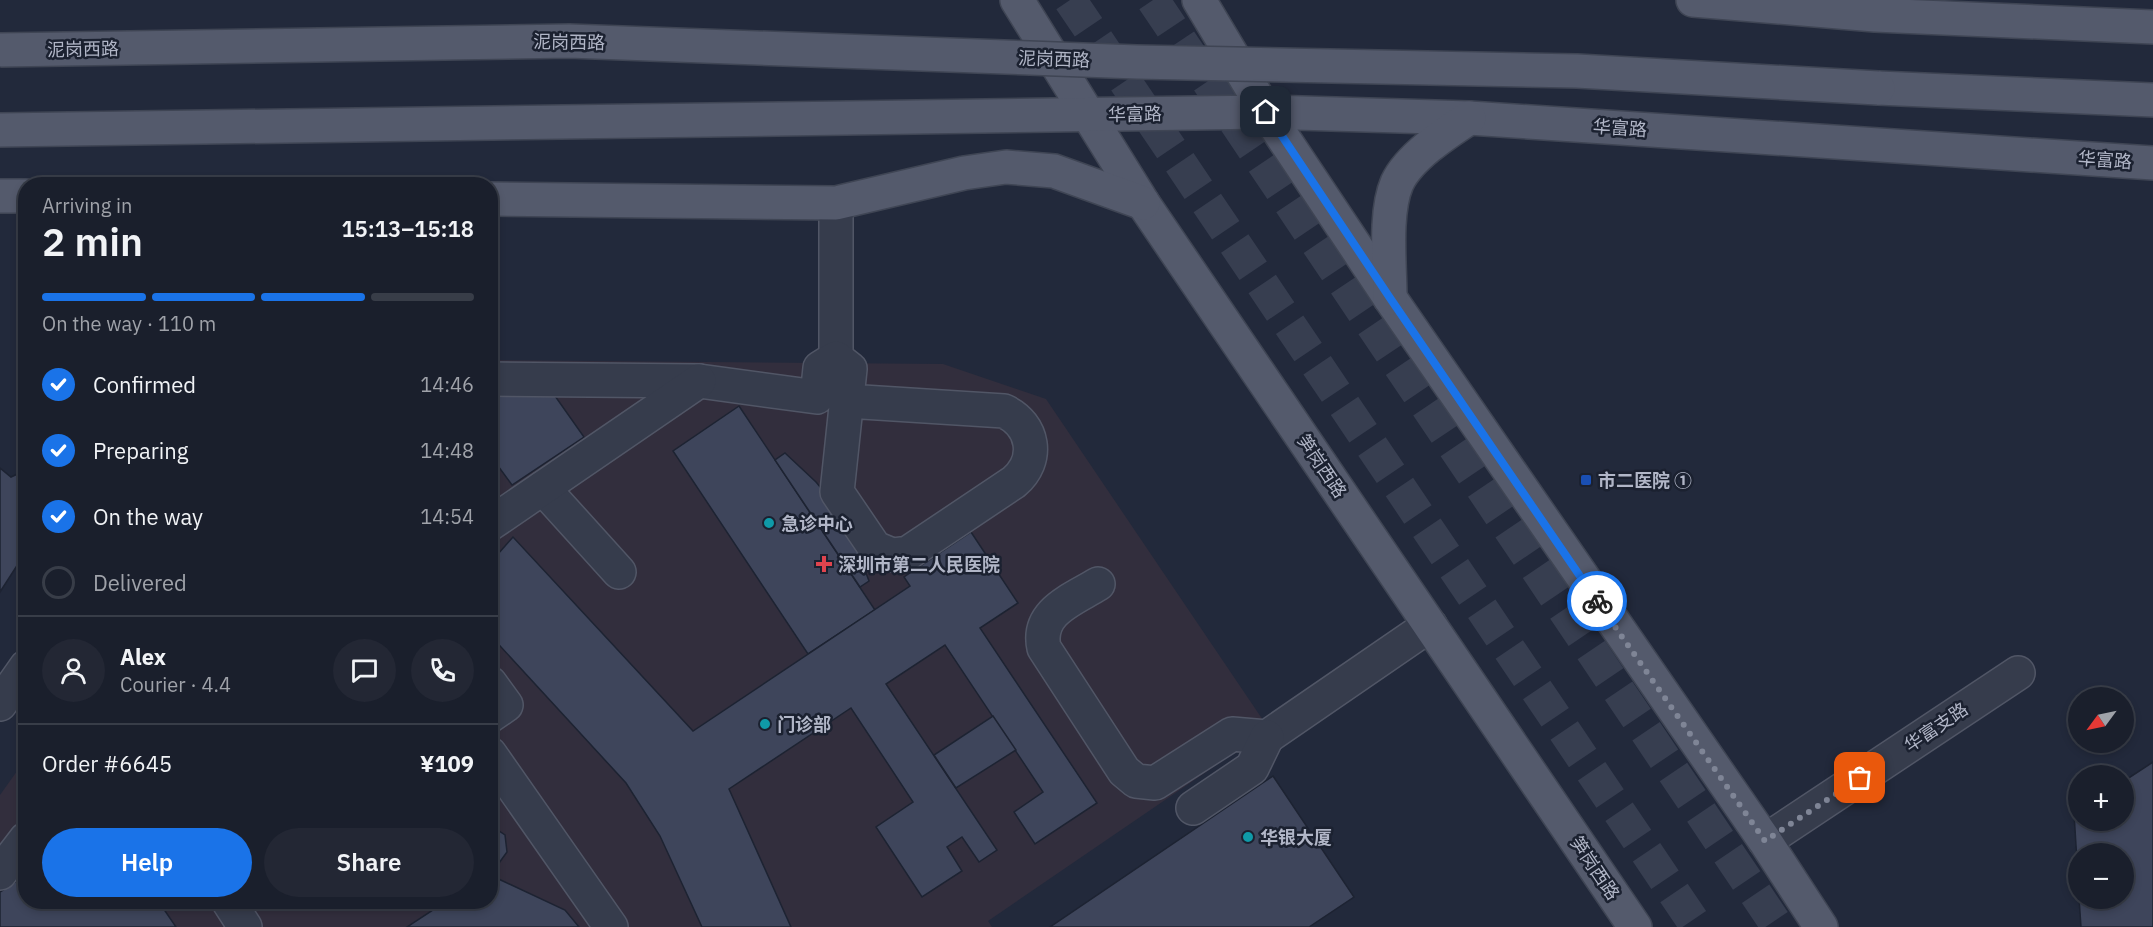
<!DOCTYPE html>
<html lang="en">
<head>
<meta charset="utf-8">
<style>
	:root { --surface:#1a1f2c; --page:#232734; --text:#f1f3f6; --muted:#9fa2a9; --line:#383d48; --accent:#1a73e8 }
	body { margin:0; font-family:"IBM Plex Sans","Noto Sans SC",sans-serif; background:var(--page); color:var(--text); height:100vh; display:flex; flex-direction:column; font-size:22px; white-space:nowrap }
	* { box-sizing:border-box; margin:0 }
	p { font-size:20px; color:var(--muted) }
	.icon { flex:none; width:33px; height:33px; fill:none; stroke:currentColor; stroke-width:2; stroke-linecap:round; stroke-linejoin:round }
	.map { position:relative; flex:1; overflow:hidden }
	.side { position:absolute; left:18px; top:177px; width:480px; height:732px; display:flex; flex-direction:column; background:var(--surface); border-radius:24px; box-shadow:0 3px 9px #0003,0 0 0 2px var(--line) }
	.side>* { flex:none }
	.needle { width:39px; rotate:237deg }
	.tools { position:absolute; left:2068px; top:687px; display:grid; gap:12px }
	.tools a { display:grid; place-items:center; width:66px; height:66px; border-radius:50%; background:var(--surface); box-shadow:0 3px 9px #0003,0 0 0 2px var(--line); font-size:30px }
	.pin { position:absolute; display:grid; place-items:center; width:51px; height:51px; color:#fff; margin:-26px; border-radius:12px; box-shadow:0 3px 9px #0006 }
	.courier { position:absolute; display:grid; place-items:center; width:60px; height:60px; margin:-30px; border:4px solid #1a73e8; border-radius:50%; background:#fff; color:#222; box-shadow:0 2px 8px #0007 }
	.headline em { font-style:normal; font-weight:600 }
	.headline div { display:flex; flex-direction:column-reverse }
	.headline { display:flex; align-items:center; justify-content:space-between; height:102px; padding:0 24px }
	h1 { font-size:39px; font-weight:600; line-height:45px }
	.bar { display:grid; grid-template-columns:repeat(4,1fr); gap:9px 6px; align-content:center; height:72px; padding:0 24px }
	.bar i { height:8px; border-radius:4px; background:var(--line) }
	.bar .current { background:var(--accent) }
	.bar p { grid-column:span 4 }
	.line { display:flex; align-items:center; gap:15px; padding:0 24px; border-top:2px solid var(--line) }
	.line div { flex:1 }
	.round { display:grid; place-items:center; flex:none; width:63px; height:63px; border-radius:32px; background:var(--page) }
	ol { padding:0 24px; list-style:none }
	li { display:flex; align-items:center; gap:18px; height:66px }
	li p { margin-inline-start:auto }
	li .icon { padding:6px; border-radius:50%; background:var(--accent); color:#fff; stroke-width:4 }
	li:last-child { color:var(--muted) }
	li i { width:33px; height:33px; border:3px solid var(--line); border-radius:50% }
	.cta { display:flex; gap:12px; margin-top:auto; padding:12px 24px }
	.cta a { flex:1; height:69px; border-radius:36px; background:var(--accent); color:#fff; font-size:24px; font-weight:600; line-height:69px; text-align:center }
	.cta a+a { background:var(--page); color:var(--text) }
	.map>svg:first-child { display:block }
</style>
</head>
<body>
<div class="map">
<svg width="2153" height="927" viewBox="0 0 2153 927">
	<rect width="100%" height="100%" fill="#22293b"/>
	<path fill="#322e3d" d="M491,360L943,364L1046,399L1269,729L988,921L992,927H0V795L25,760L26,902H490Z"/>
	<g fill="#3e455b" stroke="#1d2332" stroke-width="1.5">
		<path d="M490,384L548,386L584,437L512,485L490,455Z"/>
		<path d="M739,406L875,610L808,654L673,451Z"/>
		<path d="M785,453L816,482L835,505L849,528L869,581L860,587L775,460Z"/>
		<path d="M0,468L11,477L26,470V540L20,561L0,592Z"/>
		<path d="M971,532L1018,603L980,628L1097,803L1035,844L1014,812L1043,792L945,645L886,684L997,850L979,862L962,837L947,847L962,871L922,897L876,827L913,802L851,708L729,789L791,927H702L660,836L626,783L490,635V563L513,537L693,731L910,586L904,577Z"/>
		<path d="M993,716L1016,750L956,788L934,755Z"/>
		<path d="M2153,762V927H2081L2079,898H2124V854H2079V894L2074,813L2079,810V820H2124V781Z"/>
		<path d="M1273,776L1354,897L1309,927H1050Z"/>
		<path d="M490,789L500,796L490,819Z"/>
		<path d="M490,825L505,835L507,852L499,863L490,864Z"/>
		<path d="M26,875V902H159L176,927H0V892Z"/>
		<path d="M490,875L565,910L579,927H407L445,902H490Z"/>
	</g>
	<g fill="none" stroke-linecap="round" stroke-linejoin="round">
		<g stroke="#373e50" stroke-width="33" stroke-dasharray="33 16" stroke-linecap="butt">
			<path d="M1070,0L1697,927"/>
			<path d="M1153,0L1778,927"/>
		</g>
		<defs>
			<g id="minor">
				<path d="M836,203V358"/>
				<path d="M490,379L699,381L817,397L820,368L836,358L850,369L837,492L875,548L892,555L908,553L1014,482C1040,460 1034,425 1004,411L847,401"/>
				<path d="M543,488L619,572"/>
				<path d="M490,524L699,381"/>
				<path d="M1098,584C1072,600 1036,612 1044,648L1124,771L1136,781L1155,783L1232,734L1267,737L1430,625"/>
				<path d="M490,683L506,705L490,716"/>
				<path d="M0,704L26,667"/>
				<path d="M490,754L611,927"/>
				<path d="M1193,808L1252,768L1267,737"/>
				<path d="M1765,841L2018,673"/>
				<path d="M0,873L26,839"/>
				<path d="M229,902L245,927"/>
			</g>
			<g id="major">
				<path d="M1017,0L1143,203L1635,927"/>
				<path d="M1199,0L1266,112L1390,298L1765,841L1821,927"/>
				<path d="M1693,0L1875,15L2153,27"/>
				<path d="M1878,88L2153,100"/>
				<path d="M0,130L1266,112L1469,118L2153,163"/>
				<path d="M0,196H26"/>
				<path d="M490,199L836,203L964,173L1006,167L1054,171L1143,203"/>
				<path d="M1390,298C1390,265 1384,213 1397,183C1409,157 1446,133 1469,118"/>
			</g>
		</defs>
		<use href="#minor" stroke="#515666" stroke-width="36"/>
		<use href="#major" stroke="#3f4554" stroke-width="36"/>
		<use href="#minor" stroke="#363c4c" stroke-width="33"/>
		<use href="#major" stroke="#545a6c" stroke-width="33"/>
		<defs>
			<path id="major-bridge" d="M0,50L569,41L1137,62L1577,71L1878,88"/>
		</defs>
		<use href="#major-bridge" stroke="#3f4554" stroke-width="36" stroke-linecap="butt"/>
		<use href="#major-bridge" stroke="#545a6c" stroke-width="33"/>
	</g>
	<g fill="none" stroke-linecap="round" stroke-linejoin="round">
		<path stroke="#7f8596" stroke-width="6" stroke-dasharray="0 10.8" d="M1597,601L1765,841L1860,778"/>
		<path stroke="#1a73e8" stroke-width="8" d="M1266,112L1390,298L1597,601"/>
	</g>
	<rect fill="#1a4fb4" stroke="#1b2130" stroke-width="2" x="1580" y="474" width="12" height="12" rx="3"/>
	<g fill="#0f9aa8" stroke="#1b2130" stroke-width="2">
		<circle cx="769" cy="523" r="6"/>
		<circle cx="765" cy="724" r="6"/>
		<circle cx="1248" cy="837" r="6"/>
	</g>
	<path fill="#e0444e" stroke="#1b2130" stroke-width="2" d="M821 555h6v6h6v6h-6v6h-6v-6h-6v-6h6z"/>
	<g text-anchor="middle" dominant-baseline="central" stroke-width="5" stroke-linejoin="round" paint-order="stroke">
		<g font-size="18" fill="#b1b6c7" stroke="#1b2130">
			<text transform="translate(569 42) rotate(1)">泥岗西路</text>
			<text transform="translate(83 49) rotate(-1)">泥岗西路</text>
			<text transform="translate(1054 59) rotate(2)">泥岗西路</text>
			<text transform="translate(1135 114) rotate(-1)">华富路</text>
			<text transform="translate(1620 128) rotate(4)">华富路</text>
			<text transform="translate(2105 160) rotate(4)">华富路</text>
			<text transform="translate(1322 466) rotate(56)">笋岗西路</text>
			<text transform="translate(1936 727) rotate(-34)">华富支路</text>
			<text transform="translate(1595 868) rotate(56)">笋岗西路</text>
		</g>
		<g font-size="18" font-weight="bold" fill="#b1b6c7" stroke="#1b2130" text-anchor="start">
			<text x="1598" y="480">市二医院 ①</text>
			<text x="781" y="523">急诊中心</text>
			<text x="838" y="564">深圳市第二人民医院</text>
			<text x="777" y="724">门诊部</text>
			<text x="1260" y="837">华银大厦</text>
		</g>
	</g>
</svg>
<div class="tools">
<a><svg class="needle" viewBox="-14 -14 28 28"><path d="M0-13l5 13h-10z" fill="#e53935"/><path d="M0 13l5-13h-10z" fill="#9fa2a9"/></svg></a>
<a>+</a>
<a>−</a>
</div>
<div class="pin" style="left:1860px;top:778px;background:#ea580c"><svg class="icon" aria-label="bag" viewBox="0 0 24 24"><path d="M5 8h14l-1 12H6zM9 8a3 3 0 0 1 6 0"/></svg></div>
<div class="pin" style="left:1266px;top:112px;background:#1f2937"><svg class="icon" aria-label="home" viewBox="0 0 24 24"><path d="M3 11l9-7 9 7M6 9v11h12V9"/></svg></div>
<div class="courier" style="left:1597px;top:601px"><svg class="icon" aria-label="bike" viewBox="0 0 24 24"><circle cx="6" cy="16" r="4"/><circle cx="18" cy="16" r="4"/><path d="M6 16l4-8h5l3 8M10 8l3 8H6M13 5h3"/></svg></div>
<section class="side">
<div class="headline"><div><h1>2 min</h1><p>Arriving in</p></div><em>15:13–15:18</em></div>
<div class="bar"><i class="current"></i><i class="current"></i><i class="current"></i><i></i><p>On the way · 110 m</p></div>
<ol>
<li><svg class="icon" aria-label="check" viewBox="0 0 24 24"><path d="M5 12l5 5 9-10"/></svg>Confirmed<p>14:46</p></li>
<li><svg class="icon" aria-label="check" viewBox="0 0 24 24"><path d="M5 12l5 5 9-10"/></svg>Preparing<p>14:48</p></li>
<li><svg class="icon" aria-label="check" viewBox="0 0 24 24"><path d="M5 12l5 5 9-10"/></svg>On the way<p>14:54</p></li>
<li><i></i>Delivered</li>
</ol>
<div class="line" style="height:108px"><a class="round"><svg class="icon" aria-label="person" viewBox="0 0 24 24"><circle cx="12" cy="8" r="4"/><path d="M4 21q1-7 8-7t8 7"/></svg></a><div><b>Alex</b><p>Courier · 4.4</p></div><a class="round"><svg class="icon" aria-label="chat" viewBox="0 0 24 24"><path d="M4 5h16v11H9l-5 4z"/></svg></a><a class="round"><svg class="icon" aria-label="phone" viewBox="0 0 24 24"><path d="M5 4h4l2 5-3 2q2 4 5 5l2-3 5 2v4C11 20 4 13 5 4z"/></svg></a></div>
<div class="line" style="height:78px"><div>Order #6645</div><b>¥109</b></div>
<div class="cta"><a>Help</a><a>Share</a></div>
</section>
</div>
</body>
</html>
